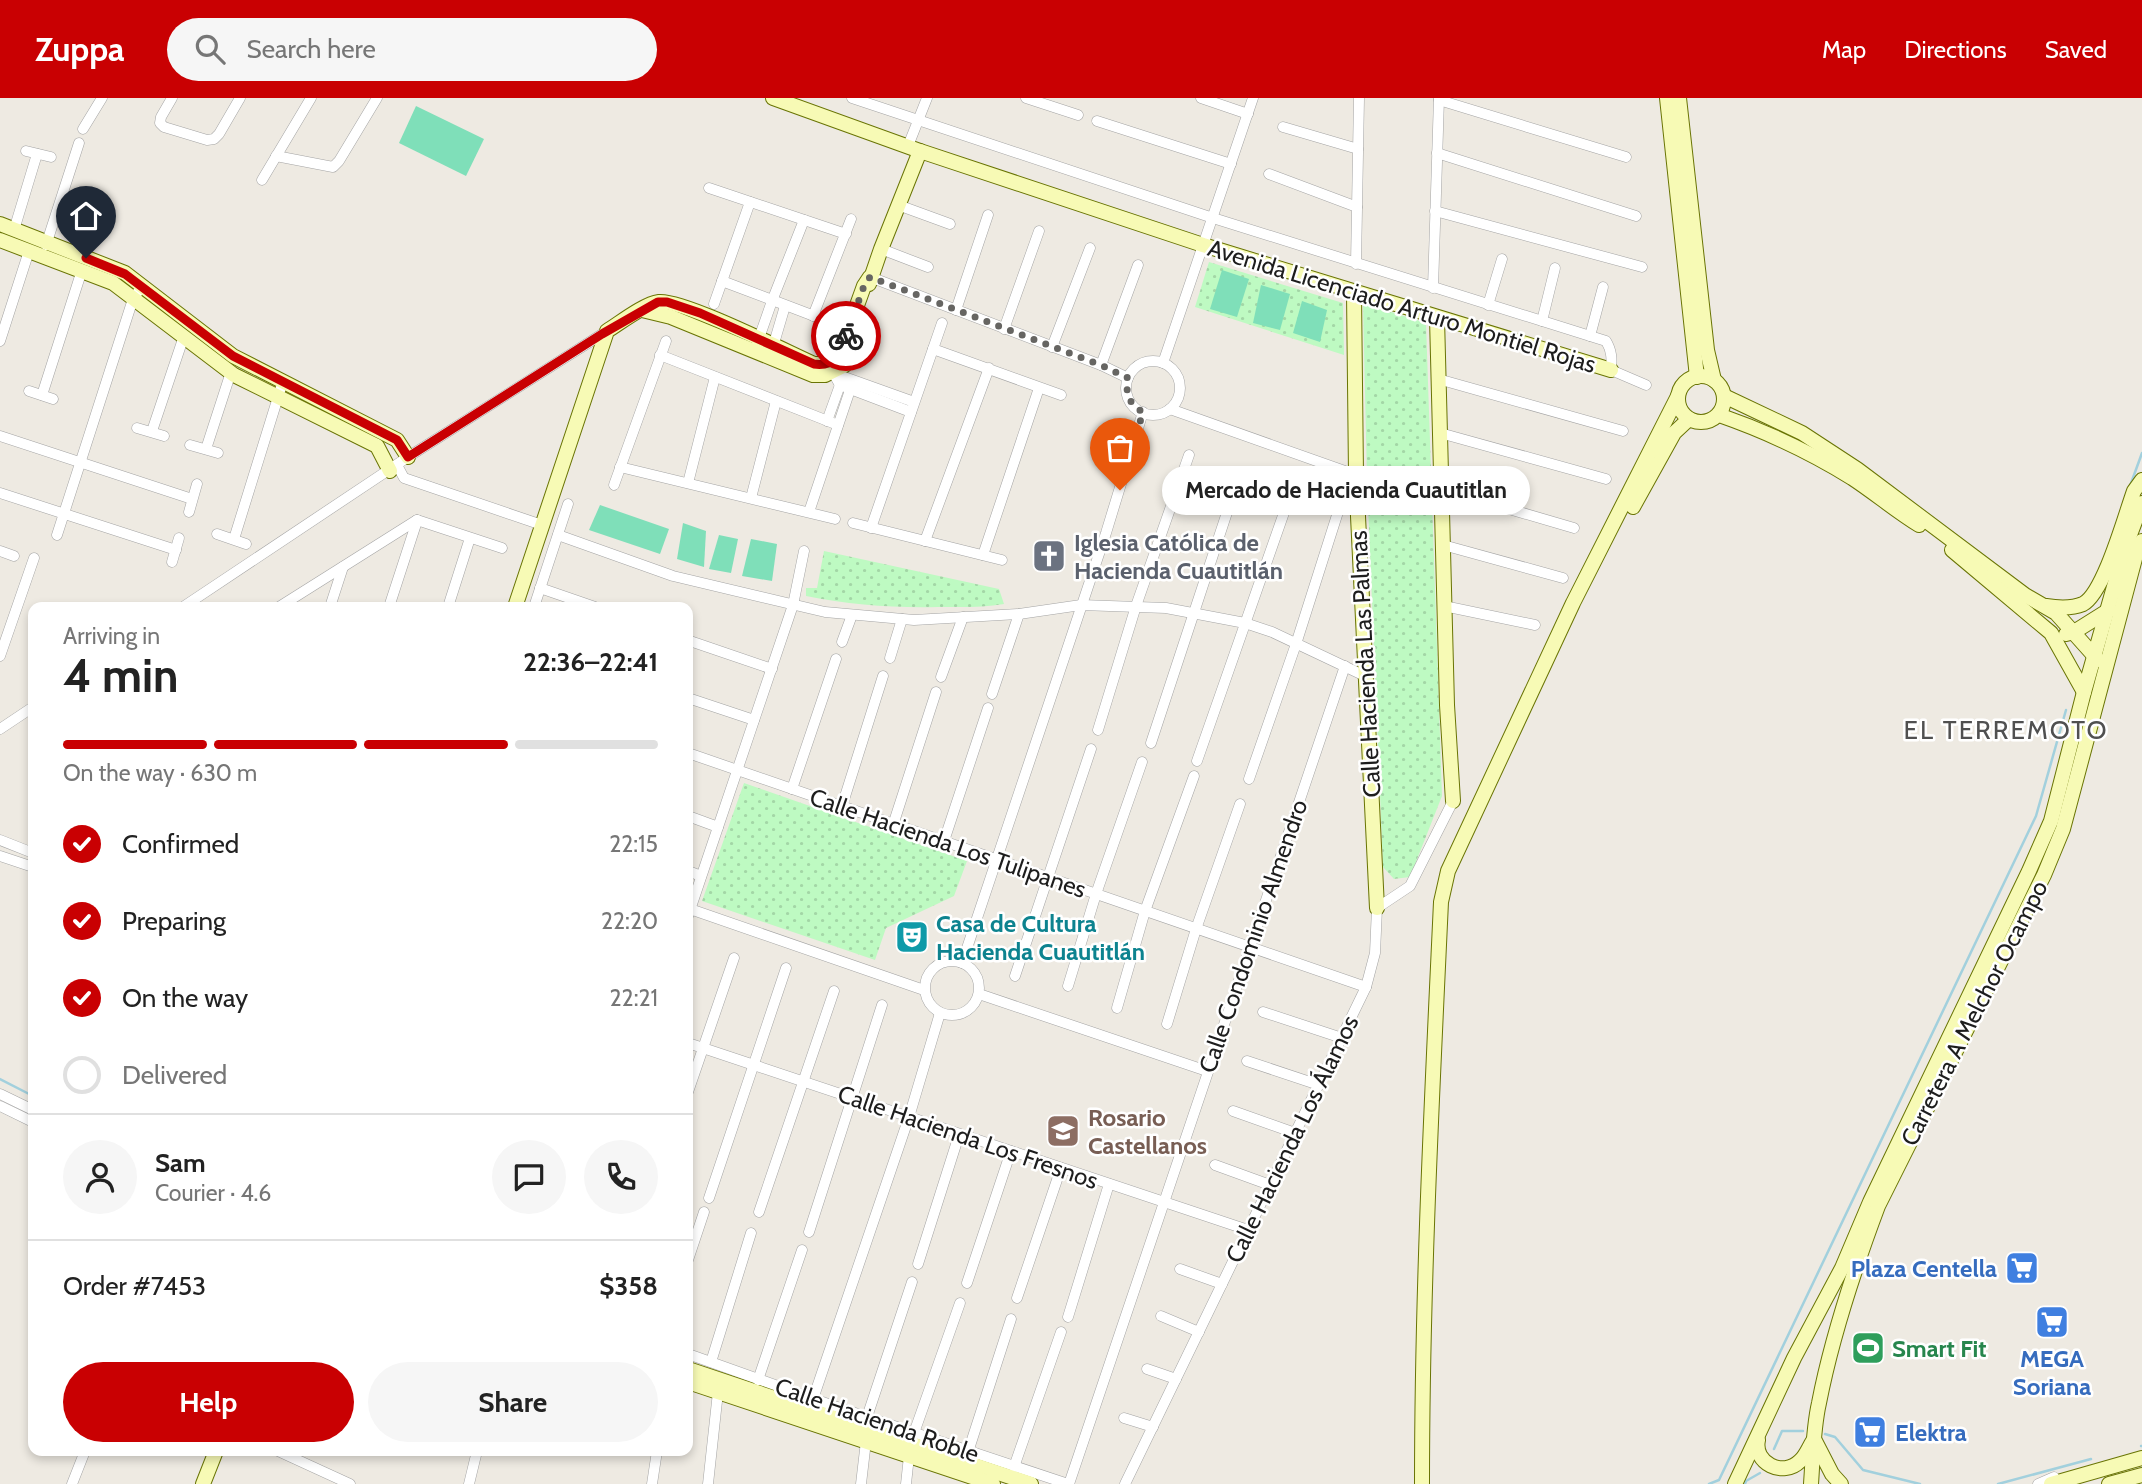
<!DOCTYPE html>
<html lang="en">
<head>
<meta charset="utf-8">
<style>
	:root { --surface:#fff; --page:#f6f6f6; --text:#222; --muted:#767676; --line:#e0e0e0; --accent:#c90002 }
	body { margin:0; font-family:Cabin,sans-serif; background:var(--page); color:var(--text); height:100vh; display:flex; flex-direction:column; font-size:26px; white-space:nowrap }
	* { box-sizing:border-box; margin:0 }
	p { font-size:23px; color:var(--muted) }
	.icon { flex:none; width:38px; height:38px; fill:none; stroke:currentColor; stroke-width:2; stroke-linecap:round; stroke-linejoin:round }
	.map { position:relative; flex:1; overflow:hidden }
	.details { position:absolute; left:28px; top:504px; width:665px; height:854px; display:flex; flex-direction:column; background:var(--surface); border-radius:14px; box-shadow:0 4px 10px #0003 }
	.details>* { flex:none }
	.pin { position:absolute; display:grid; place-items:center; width:60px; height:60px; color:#fff; margin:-72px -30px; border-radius:50% 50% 50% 0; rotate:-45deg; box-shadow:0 0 7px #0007 }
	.pin .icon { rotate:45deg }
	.courier { position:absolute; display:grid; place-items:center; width:70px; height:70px; margin:-35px; border:5px solid #c90002; border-radius:50%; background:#fff; color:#222; box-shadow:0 2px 9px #0007 }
	.bubble { position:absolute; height:49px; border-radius:24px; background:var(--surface); box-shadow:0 4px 10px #0003; font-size:23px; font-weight:800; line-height:49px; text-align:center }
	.headline em { font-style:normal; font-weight:800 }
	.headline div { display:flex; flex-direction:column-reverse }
	.headline { display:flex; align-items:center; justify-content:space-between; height:119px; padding:0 35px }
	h1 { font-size:46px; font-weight:800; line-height:52px }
	.bar { display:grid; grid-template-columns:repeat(4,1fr); gap:10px 7px; align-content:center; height:84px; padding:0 35px }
	.bar i { height:9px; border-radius:5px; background:var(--line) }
	.bar .current { background:var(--accent) }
	.bar p { grid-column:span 4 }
	.line { display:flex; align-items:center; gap:18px; padding:0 35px; border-top:2px solid var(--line) }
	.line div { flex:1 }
	.round { display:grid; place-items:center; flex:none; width:74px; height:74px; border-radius:37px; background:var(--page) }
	ol { padding:0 35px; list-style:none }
	li { display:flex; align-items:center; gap:21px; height:77px }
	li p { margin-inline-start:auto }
	li .icon { padding:7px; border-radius:50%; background:var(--accent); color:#fff; stroke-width:4 }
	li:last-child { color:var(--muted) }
	li i { width:38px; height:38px; border:4px solid var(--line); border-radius:50% }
	.button { display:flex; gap:14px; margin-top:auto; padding:14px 35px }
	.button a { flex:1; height:80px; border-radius:42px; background:var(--accent); color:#fff; font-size:28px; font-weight:800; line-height:80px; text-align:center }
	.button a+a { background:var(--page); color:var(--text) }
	header { display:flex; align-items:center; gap:42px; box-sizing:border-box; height:98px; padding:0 35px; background:var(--accent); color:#fff }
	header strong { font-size:33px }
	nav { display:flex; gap:38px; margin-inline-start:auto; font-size:24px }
	.search { width:490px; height:63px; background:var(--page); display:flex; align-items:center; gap:18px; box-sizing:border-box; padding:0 24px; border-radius:38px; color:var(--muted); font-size:26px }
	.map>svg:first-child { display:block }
</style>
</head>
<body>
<header>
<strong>Zuppa</strong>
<div class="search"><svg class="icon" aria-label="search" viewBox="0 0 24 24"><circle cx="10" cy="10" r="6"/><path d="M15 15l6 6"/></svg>Search here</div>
<nav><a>Map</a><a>Directions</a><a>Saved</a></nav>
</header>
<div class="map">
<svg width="2142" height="1386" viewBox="0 0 2142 1386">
	<defs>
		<pattern id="park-dots" width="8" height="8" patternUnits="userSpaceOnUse" patternTransform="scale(1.75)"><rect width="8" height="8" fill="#befac2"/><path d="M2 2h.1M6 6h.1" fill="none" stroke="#a3d6a6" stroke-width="1.8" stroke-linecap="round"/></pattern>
	</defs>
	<rect width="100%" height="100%" fill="#eeeae2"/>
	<g fill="url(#park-dots)">
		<path d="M1209,164L1343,205L1344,257L1195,209Z"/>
		<path d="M1363,205L1426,225L1442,698L1410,779L1394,781L1383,769L1367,382Z"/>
		<path d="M824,453L999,491L1004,506C982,510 960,509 938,509C893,510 850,507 806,498V490H817Z"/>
		<path d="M744,685L967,763L954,798L886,830L875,862L702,803Z"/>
	</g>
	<g fill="#7fdfb9">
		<path d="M416,8L484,41L466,78L399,45Z"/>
		<path d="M1222,172L1249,181L1237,219L1210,211Z"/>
		<path d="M1261,187L1290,196L1280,232L1253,225Z"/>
		<path d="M1302,203L1327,212L1320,244L1293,235Z"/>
		<path d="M600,407L669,431L660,456L589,432Z"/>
		<path d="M683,425L706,433L704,469L677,461Z"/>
		<path d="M719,437L738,441L731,475L709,471Z"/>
		<path d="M751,441L777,446L772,483L742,478Z"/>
	</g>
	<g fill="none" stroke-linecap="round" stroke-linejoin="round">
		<g stroke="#a2d0dd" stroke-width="2.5">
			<path d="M2130,388L2142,355"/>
			<path d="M0,981L33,998"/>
			<path d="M1825,1336L1835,1339L1863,1372L1920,1386"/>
			<path d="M2141,1348H2142"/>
			<path d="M1774,1351L1782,1333H1803"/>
			<path d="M1709,1386L1719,1382L2036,718L2066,612"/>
			<path d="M1745,1386L1746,1383L1760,1375"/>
			<path d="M1998,1386L2091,1361"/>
		</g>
		<defs>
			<g id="street">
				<path d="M172,0L161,19L160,25L164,29L207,42L214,41L219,36L240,0"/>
				<path d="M852,0L1213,120L1606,243C1612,253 1612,261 1611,272L1646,287"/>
				<path d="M1026,0L1078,17"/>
				<path d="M1201,0L1248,16"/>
				<path d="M1439,2L1626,59"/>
				<path d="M1097,23L1231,66"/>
				<path d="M1283,29L1358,51"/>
				<path d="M83,31L102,0"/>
				<path d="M908,48L927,0"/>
				<path d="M26,53L51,59"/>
				<path d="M1437,55L1636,118"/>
				<path d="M276,58L333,69L339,63L377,0"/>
				<path d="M1269,76L1357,109"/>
				<path d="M262,82L311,0"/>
				<path d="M709,90L846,136"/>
				<path d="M898,107L950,126"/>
				<path d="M1435,113L1642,169"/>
				<path d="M14,132L37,56"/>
				<path d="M46,147L79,45"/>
				<path d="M881,151L928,169"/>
				<path d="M1356,166L1359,0"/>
				<path d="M870,179L1101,267L1128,280"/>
				<path d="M722,183L830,224"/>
				<path d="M1433,190L1439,0"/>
				<path d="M714,206L750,104"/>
				<path d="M1488,207L1502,161"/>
				<path d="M956,212L988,117"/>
				<path d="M813,218L851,121"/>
				<path d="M1542,223L1555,170"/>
				<path d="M1004,231L1039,133"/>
				<path d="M1590,238L1603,189"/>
				<path d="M0,243L29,153"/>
				<path d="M757,246L772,203L804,122"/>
				<path d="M1052,249L1090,150"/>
				<path d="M933,251L1061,297"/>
				<path d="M772,252L785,208"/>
				<path d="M660,257L838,327"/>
				<circle cx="1153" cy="290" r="27"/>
				<path d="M1163,265L1253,0"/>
				<path d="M1101,267L1138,167"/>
				<path d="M830,269L840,287L911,314"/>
				<path d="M833,275L914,304"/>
				<path d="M1438,281L1623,333"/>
				<path d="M29,293L53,301"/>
				<path d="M42,297L82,172"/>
				<path d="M1170,311L1356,377"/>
				<path d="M827,323L840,287"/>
				<path d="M137,330L164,338"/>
				<path d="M152,333L184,238"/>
				<path d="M1440,335L1606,381"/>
				<path d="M0,338L192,401"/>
				<path d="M190,347L218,355"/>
				<path d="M206,351L231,274"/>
				<path d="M397,367L404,380L542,427"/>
				<path d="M620,369L835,421"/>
				<path d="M688,385L715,279"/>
				<path d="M614,387L666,243"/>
				<path d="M1441,391L1574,430"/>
				<path d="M0,395L176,452"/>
				<path d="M751,400L776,303"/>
				<path d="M189,414L197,386"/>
				<path d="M809,414L850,292"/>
				<path d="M417,422L502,450"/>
				<path d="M853,425L1002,462"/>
				<path d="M871,430L942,225"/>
				<path d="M217,436L246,446"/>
				<path d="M57,437L133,201L142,188"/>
				<path d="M558,437L673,478L825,514L914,522L1019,516L1081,507L1166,510L1245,525L1272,534L1365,578"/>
				<path d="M234,441L283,283"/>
				<path d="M925,443L989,270"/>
				<path d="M1443,447L1563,480"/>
				<path d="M0,453L14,458"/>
				<path d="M983,457L1039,290"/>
				<path d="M172,464L179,440"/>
				<path d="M540,490L595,509"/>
				<path d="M1444,508L1535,527"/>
				<path d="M183,509L408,359L607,233"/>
				<path d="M279,509L417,422"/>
				<path d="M330,509L343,469"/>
				<path d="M389,509L417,423"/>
				<path d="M448,509L470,440"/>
				<path d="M534,509L568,406"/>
				<path d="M690,543L772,571"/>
				<path d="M842,544L852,517"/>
				<path d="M0,558L34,460"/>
				<path d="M890,560L902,521"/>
				<path d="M941,579L963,519"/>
				<path d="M992,596L1019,516"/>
				<path d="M688,600L754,622"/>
				<path d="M0,631L33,609"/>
				<path d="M1098,632L1136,508L1189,357"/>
				<path d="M1151,645L1240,375"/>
				<path d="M688,655L1366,889"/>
				<path d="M1197,663L1293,389"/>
				<path d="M1249,681L1296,546L1338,414"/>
				<path d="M792,691L836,561"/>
				<path d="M842,708L883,578"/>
				<path d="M688,718L718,729"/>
				<path d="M893,727L936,594"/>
				<path d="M0,742L33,755"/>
				<path d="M944,743L988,610"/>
				<path d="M0,758L33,769"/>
				<path d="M688,773L701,778"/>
				<path d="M690,811L924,892"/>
				<path d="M688,818L793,507L804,453"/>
				<circle cx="952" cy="890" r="27"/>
				<path d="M962,865L1106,435L1143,314"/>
				<path d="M1015,878L1091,651"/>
				<path d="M1068,888L1096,796L1142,664"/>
				<path d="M979,896L1207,973"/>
				<path d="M1117,910L1145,813L1194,678"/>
				<path d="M1263,914L1342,940"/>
				<path d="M1167,926L1196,831L1240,706"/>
				<path d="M688,945L1248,1132"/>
				<path d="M1247,963L1319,987"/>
				<path d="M688,994L734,860"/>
				<path d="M0,996L33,1012"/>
				<path d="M0,1008L33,1024"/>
				<path d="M1233,1013L1295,1035"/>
				<path d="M1215,1067L1270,1087"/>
				<path d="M709,1100L786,870"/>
				<path d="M759,1114L834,893"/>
				<path d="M809,1134L882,907"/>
				<path d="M688,1162L704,1114"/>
				<path d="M918,1166L959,1037"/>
				<path d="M1180,1171L1222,1186"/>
				<path d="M967,1185L1011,1053"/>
				<path d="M1017,1200L1061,1070"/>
				<path d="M1161,1218L1199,1234"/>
				<path d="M1068,1219L1109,1086"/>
				<path d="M688,1256L828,1306L1068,1386"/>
				<path d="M711,1264L751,1135"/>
				<path d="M1147,1271L1176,1281"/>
				<path d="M758,1282L802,1152"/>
				<path d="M813,1301L909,1019L940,915"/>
				<path d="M867,1319L912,1184"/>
				<path d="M1124,1320L1153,1329"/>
				<path d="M914,1335L960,1205"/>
				<path d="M278,1353L350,1386"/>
				<path d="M968,1354L1011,1221"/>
				<path d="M1014,1369L1061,1234"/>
				<path d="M72,1386L85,1353"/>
				<path d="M469,1386L477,1353"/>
				<path d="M652,1386L657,1353"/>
				<path d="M708,1386L718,1294"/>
				<path d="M861,1386L866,1343"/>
				<path d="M906,1386L909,1358"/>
				<path d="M1069,1386L1345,568"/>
				<path d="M1125,1386L1366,889L1375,855L1377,810L1410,788L1453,703"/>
				<path d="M2038,1386L2054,1379"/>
			</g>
			<g id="secondary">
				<path d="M773,0L920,53L1203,147L1611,272"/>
				<path d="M1667,0L1697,279"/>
				<path d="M1679,0L1707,252L1714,282"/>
				<path d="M0,126L125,175L233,258L397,342L408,359"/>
				<path d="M0,142L113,185L234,277L377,348L390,373"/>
				<path d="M869,186L881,151L920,53"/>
				<path d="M1354,195L1356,377L1377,810"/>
				<path d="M642,212L671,219L813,277H825L845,267L851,249"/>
				<path d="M1437,220L1447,607L1453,703"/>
				<circle cx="1701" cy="301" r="23"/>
				<path d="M1724,298L1802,335L1857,371L2025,497L2056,515L2098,562"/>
				<path d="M1719,317C1765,333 1810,354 1852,380C1875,395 1896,413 1919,427"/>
				<path d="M1633,409L1674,335L1689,321"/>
				<path d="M1952,452L2051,535L2084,594"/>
				<path d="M2046,508C2058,510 2071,511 2083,506C2104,495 2125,418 2134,393L2142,382"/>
				<path d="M515,509L607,233C620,225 644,206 659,204C682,201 787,254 814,266H828L838,260L864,188L870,179"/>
				<path d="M2066,536L2074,534L2109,512"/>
				<path d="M688,1271L1031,1386"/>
				<path d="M688,1284L993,1386"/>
				<path d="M1758,1342C1753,1365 1783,1380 1800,1363C1806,1358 1809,1349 1813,1343"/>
				<path d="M1815,1343L1832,1376L1841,1386"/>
				<path d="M203,1386L216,1353"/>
				<path d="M1422,1386C1422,1192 1432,998 1441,804L1448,773L1573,505L1678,298"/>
				<path d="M1735,1386L1794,1260L1842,1170L1870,1104L2029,773L2051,723L2084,594L2125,450L2142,405"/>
				<path d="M1811,1386C1813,1359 1813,1331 1819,1305C1832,1238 1854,1172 1878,1108L2044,777L2063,731L2137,453L2142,443"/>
				<path d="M2051,1386L2142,1360"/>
				<path d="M2109,1386L2142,1377"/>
			</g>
		</defs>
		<use href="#street" stroke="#a4a4a4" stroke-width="11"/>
		<use href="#secondary" stroke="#697404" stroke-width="16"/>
		<use href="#street" stroke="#fff" stroke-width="10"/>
		<use href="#secondary" stroke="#f7fab5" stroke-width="14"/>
	</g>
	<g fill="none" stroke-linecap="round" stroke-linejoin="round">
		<path stroke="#666562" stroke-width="7" stroke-dasharray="0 12.6" d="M846,238L864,188L870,179L1101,267L1128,280C1125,296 1129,306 1143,314L1120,392"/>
		<path stroke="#c90002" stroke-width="9" d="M86,160L125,176L233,258L397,342L408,359L602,236L658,204H667L700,215L814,266C836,269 840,255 846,238"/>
	</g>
	<defs>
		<symbol id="church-square" viewBox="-11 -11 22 22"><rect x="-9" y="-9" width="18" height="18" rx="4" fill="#6b7280" stroke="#fff"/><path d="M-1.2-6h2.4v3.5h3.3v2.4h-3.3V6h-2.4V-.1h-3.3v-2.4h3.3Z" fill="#fff"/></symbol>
		<symbol id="theatre-square" viewBox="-11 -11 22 22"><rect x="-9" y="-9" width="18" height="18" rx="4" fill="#0f9aa8" stroke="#fff"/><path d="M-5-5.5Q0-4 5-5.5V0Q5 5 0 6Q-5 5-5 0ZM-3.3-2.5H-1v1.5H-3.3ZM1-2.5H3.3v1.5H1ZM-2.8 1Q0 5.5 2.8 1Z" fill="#fff"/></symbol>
		<symbol id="school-square" viewBox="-11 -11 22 22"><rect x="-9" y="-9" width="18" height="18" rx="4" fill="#8d6e63" stroke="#fff"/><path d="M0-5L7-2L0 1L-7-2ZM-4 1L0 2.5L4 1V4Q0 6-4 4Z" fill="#fff"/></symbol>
		<symbol id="supermarket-square" viewBox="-11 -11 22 22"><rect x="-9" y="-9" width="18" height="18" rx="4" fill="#3f7fe0" stroke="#fff"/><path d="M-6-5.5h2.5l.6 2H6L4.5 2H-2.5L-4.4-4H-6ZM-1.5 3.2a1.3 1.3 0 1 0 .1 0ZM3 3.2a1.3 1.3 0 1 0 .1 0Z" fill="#fff"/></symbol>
		<symbol id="stadium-square" viewBox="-11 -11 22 22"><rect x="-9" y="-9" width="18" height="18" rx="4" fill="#2e9e5b" stroke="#fff"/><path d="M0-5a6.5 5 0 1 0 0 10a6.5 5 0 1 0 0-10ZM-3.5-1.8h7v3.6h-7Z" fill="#fff"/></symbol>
	</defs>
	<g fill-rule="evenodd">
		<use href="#church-square" x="1030" y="439" width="38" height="38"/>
		<use href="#theatre-square" x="893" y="820" width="38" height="38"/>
		<use href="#school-square" x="1044" y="1014" width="38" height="38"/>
		<use href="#supermarket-square" x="2003" y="1151" width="38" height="38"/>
		<use href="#supermarket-square" x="2033" y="1205" width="38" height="38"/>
		<use href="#stadium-square" x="1849" y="1231" width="38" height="38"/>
		<use href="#supermarket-square" x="1851" y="1315" width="38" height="38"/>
	</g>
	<g text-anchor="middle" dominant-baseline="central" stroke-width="5" stroke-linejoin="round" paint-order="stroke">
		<g font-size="24" fill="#1d1d1d" stroke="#fff">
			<text transform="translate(1402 208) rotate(17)">Avenida Licenciado Arturo Montiel Rojas</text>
			<text transform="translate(1365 566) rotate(-93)">Calle Hacienda Las Palmas</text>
			<text transform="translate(948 745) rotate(19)">Calle Hacienda Los Tulipanes</text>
			<text transform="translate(1253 838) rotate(-71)">Calle Condominio Almendro</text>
			<text transform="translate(1974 915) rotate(-63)">Carretera A Melchor Ocampo</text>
			<text transform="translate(968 1039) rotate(19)">Calle Hacienda Los Fresnos</text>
			<text transform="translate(1292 1041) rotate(-64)">Calle Hacienda Los Álamos</text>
			<text transform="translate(877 1322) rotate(19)">Calle Hacienda Roble</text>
		</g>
		<g font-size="24" font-weight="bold" fill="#5b616d" stroke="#fff" text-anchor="start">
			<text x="1074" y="444">Iglesia Católica de<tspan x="1074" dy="28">Hacienda Cuautitlán</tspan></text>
		</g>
		<g font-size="24" font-weight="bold" fill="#0d838f" stroke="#fff" text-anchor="start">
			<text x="936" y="825">Casa de Cultura<tspan x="936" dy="28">Hacienda Cuautitlán</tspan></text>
		</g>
		<g font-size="24" font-weight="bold" fill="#785e54" stroke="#fff" text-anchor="start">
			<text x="1088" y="1019">Rosario<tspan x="1088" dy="28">Castellanos</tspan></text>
		</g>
		<g font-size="24" font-weight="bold" fill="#366cbe" stroke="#fff" text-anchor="end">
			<text x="1997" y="1170">Plaza Centella</text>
			<text x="2052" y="1260" text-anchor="middle">MEGA<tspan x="2052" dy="28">Soriana</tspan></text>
			<text x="1895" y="1334" text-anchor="start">Elektra</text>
		</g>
		<g font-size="24" font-weight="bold" fill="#27864d" stroke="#fff" text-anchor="start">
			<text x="1892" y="1250">Smart Fit</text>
		</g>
		<g font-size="26" letter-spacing="2" fill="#505050" stroke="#fff">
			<text x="2006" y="632">EL TERREMOTO</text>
		</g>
	</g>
</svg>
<div class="pin" style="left:1120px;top:392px;background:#ea580c"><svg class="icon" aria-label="bag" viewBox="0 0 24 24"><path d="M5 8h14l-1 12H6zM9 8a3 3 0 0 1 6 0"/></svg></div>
<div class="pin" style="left:86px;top:160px;background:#1f2937"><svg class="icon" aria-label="home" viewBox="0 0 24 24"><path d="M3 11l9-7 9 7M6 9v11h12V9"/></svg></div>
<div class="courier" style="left:846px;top:238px"><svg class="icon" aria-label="bike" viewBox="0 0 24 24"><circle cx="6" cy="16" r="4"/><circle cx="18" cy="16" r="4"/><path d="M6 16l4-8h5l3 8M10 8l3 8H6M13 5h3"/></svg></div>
<div class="bubble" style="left:1162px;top:368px;width:368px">Mercado de Hacienda Cuautitlan</div>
<section class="details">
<div class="headline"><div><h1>4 min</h1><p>Arriving in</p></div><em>22:36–22:41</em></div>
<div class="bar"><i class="current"></i><i class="current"></i><i class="current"></i><i></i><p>On the way · 630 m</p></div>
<ol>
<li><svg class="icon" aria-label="check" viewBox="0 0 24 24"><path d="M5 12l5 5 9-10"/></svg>Confirmed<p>22:15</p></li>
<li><svg class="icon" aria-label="check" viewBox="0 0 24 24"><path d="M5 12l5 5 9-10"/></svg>Preparing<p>22:20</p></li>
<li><svg class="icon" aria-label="check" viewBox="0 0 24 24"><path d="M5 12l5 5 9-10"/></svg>On the way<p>22:21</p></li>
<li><i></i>Delivered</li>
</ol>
<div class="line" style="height:126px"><a class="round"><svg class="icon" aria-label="person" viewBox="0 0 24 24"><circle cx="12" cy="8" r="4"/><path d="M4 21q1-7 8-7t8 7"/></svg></a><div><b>Sam</b><p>Courier · 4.6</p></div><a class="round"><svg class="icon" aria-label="chat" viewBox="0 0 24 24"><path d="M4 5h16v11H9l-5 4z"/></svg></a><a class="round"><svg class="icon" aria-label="phone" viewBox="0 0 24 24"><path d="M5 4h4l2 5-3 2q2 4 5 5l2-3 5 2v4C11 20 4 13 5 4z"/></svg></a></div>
<div class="line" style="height:91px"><div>Order #7453</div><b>$358</b></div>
<div class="button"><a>Help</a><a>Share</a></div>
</section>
</div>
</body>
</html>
